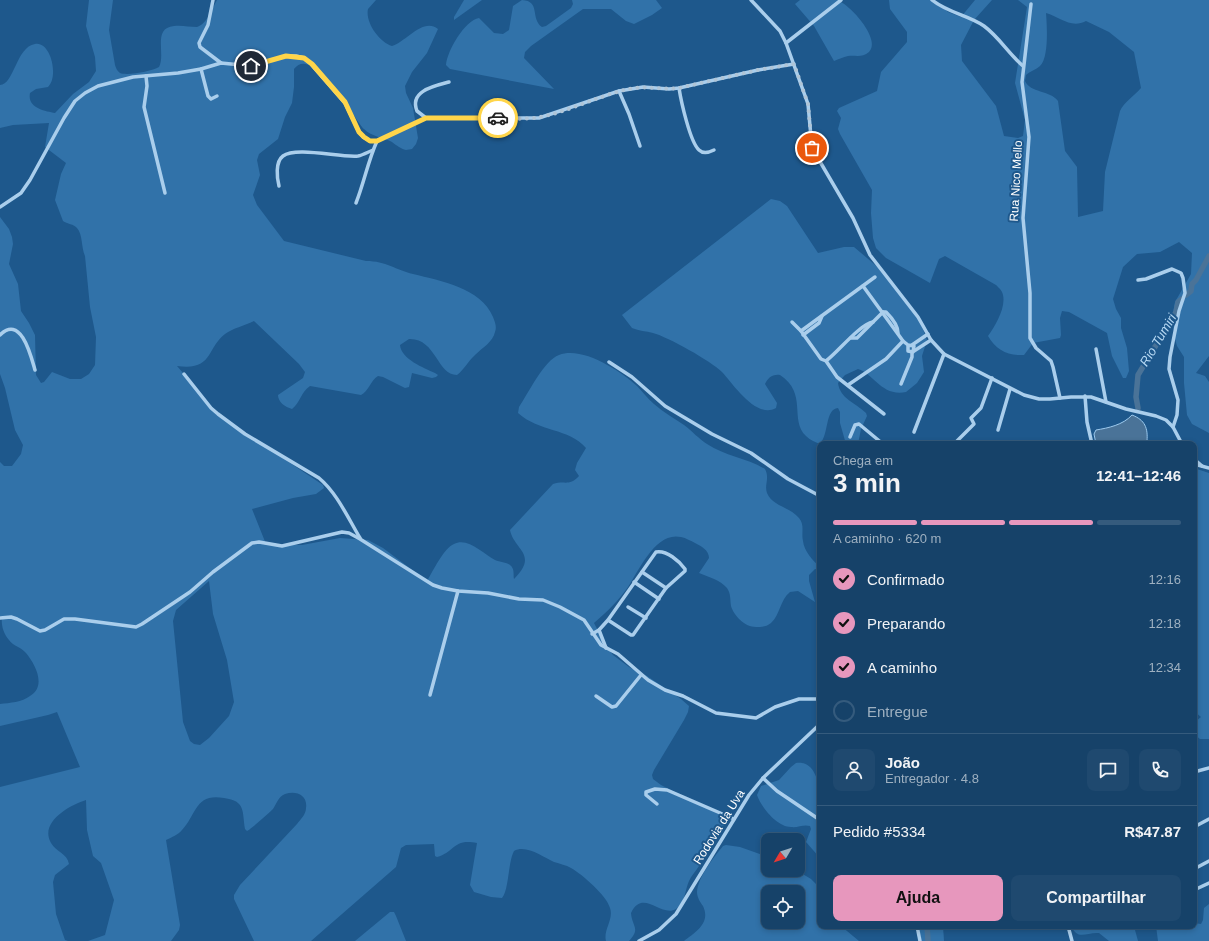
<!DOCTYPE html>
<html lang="pt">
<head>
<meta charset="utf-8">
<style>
	:root { --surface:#164269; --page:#1f496f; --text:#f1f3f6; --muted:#9eb0c0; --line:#355b7d; --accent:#e797bd }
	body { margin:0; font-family:Arial,sans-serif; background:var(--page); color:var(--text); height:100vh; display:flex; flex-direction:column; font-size:15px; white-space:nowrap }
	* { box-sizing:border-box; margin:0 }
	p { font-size:13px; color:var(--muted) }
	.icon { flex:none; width:22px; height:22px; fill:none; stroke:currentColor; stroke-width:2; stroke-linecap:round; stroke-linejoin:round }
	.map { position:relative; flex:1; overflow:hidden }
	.details { position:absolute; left:817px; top:441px; width:380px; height:488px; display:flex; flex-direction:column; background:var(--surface); border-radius:8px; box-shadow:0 2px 6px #0003,0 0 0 1px var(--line) }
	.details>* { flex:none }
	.needle { width:26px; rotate:231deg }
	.controls { position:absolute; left:761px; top:833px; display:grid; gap:8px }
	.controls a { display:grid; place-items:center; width:44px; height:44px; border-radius:8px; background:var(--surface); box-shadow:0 2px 6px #0003,0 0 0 1px var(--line); font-size:20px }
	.pin { position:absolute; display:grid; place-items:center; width:34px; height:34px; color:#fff; margin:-17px; border:2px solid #fff; border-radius:50%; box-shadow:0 1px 4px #0007 }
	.courier { position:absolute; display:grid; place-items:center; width:40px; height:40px; margin:-20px; border:3px solid #ffd54a; border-radius:50%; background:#fff; color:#222; box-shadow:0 1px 5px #0007 }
	.overview em { font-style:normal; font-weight:600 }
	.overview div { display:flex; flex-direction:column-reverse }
	.overview { display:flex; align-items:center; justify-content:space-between; height:68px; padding:0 16px }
	h1 { font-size:26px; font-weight:600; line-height:30px }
	.bar { display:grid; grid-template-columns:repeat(4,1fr); gap:6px 4px; align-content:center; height:48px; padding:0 16px }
	.bar i { height:5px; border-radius:3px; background:var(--line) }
	.bar .selected { background:var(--accent) }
	.bar p { grid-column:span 4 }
	.line { display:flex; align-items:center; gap:10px; padding:0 16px; border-top:1px solid var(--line) }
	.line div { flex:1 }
	.round { display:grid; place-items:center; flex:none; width:42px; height:42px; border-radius:8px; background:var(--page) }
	ol { padding:0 16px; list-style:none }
	li { display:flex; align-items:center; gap:12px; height:44px }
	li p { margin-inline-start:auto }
	li .icon { padding:4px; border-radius:50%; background:var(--accent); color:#111; stroke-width:4 }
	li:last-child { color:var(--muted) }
	li i { width:22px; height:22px; border:2px solid var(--line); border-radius:50% }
	.action { display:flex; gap:8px; margin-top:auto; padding:8px 16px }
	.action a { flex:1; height:46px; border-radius:8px; background:var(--accent); color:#111; font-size:16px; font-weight:600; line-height:46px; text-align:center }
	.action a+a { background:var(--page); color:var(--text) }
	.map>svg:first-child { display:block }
</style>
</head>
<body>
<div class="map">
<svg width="1209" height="941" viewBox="0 0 1209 941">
	<rect width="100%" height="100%" fill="#1e588c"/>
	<g fill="#3172a9" fill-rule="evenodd">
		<path d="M89,0H113L109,30L115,65C116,68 117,71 120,73C128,76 152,71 159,67C166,54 152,28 174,26C182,25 189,27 197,27C207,24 212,9 217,0H376L368,9C365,22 379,42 392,46C406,42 423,17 438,29L427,53L412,72L405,86L406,93L413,108L418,138L416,144L412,149C411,149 407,150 406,150C401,149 396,145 392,142C383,137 372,137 364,129C355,120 313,43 294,69V87L292,103L285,117L278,139L259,154L257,160L260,175L253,195L257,205L284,241L366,261C386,261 396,270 413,274C441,281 481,288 493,317C495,322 497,327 495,332C493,342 482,348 475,355C468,361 464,370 457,375C437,375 436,338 409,339L400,345C401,359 424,368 435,373L438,375L436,377L432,378L412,373L409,387L405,388L383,377L378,376C370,381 369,391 361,395L310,386C301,392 300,403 292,409C285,407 278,402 278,395L303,378L305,372L299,364L254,321C244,326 233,328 225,334C206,349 213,371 177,366L220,416L323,485L324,488L316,494L293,498L252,509L266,544L302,545L340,538L368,540L383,548L427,581C433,571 444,548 454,544C468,537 483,554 495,560C500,562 506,562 510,565C515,569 513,574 514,579C539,554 514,550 510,530L553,484C565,480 569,487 579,476L575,470L577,463L586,448C569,428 539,432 518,413L519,407C528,394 544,360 559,355C583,346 620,371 637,386C643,392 648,399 654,404C663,412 674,418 684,425C692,431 699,439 707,444C725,456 747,458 765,469C770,478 764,485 767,493C772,506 790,507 799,518C805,525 801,533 803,541C804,551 813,561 820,567V570L815,569L809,575V581L815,602L798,591L790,592C780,600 780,615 771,623C766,627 761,627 756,627C745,627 734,616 731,606C730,599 731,594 727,588C720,580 709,577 699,573L709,558C709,550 701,546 695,543C691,541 686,538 681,537C656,531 639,570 628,587C619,600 607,612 594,623L606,646L613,655L629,667L647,676L681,699L689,706L688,712L684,720L654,770L652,775L653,779L661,785L728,819C719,835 709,850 699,866C696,871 691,876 689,881C685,890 685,903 676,909C661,918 643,888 631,913C632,927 641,928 629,941H606C603,930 614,919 610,908C607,896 582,874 571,868C566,865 560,864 554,862C543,857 526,844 514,851C508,862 509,890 502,898L491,897L474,892L470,885L477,843C453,838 455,852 437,857L435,856L434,844L406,845L401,848L396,867L311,941H254L234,899V895L240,885L297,824C301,819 306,814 306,808C308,795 296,790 285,794C278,797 277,803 273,809C270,812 250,830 247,831L245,829C242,811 246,801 224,798C195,793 197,814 182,830C178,835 172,837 166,840L180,925L179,930L171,941H88L105,935L114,900L101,863L93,856L87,830L86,800C70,805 39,822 51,843C56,852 67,853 69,864L55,875L53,882L56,914L65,940L68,941H0V787L80,767L57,712L48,715L0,726V704C10,703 22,702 30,696C47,686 35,664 26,653C21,647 13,646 9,640C3,633 1,625 2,616H0V462L4,466H12L21,454L23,445L15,430L5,388L0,374V217L9,229L12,237L13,244L9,264L18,284L21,311L29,323L35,335L36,375L41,383L44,382L52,372L70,379H81L89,374L95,365L96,337L90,307L85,256C81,247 83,235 77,228C74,224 67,224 63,221L55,200L61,174L66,163L45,147L49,123L13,125L0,128V85C14,85 16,47 35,44C51,41 59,77 48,87L36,89L30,93C27,108 45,111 55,113L73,94L89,82L96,71L95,57L86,26ZM209,581L213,614L227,660L234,702L229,716L209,738L200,745L194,744L190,741L183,722L173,621L176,610Z"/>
		<path d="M464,0H482L454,20V17Z"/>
		<path d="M522,0C541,1 530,19 542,27L546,26L571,8L573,4L572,0H656L662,8L652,15L634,24L626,21L611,9H583L531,46L525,52L524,58L554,89L450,69L446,65C447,51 465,20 479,18L494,33L503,34L509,30L513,6Z"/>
		<path d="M800,0C811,0 826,0 837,0C850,4 882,40 869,52C862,58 856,55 848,56C843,57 839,59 834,61L814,26L795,4Z"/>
		<path d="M889,0H935L948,12L961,17L975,0H992L974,20L961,45L962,61L996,106L1004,136L1018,138L1023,136L1025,120L1015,83L1027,7L1018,0H1209V356L1196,373L1205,376L1209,382V433L1192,424L1187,415L1184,383V357L1177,346L1175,339L1172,318L1175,302L1191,274L1192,253L1179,242L1160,252L1137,254L1123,267L1113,299L1116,309L1121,318V328L1127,348L1129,371L1126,378H1123L1112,356L1107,333L1069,312L1062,311L1060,318L1061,335L1060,338L1033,343L1024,355C1008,356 996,350 988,336C995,326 1006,308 1003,295C1002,290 999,288 996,285L945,256L939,259L930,283L886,258L876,248L873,238L871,213L872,190L840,134L838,129L841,118L837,111L839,108L877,91L881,72L907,42V32L890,9ZM1046,13C1060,17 1071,29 1086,21L1109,32L1134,52L1141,88C1134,96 1124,102 1120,111L1105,172L1103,211L1078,217L1077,167L1065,151L1058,101C1050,90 1030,93 1025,81L1026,75C1030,71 1036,70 1040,66C1049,58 1047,25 1046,13Z"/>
		<path d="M771,199L780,201L787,206L818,253L844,247H854L880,269L911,306L918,316L927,340L922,356L924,372L917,383L906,392C882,397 874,374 858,369L845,375L838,383C840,399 856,403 866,413L867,416L861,429L858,444H846L840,423V412L838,408C825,409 829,434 820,444C815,442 810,440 806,436C789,420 808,393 780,375C772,374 768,378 765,384L777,403L776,408C756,419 734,385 722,372C711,361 668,337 653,333C646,331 639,331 632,328L622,315Z"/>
		<path d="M1194,468L1209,473V739H1200L1194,734L1195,722L1201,717L1194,711Z"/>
		<path d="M796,763C812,761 816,775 820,788V858L806,842L811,829L810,826C803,824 798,828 791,827C777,827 761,807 757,795L761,786L779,780L791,767Z"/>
		<path d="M726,845L740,847L768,857V870H796L811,879L820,888V926H841L859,941H684C696,932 711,923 703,906C700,902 697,897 697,892C698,877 714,857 723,846ZM768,892H798V922H768Z"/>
		<path d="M1209,904V941H1158L1156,926H1194V923L1201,924L1203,920L1204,908Z"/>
		<path d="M390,912H394L396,916L406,941H355Z"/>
		<path d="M918,926H943L944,941H921Z"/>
		<path d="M1071,926H1129L1135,930L1138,941H1109L1099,933C1086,932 1078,941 1071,926Z"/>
	</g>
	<path fill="#4a7398" stroke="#9dcaee" d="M1132,415C1145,420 1148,428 1147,441L1146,443L1096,444L1094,434L1096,430C1108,428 1123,425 1132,415Z"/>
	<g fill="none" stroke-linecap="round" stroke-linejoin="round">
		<g stroke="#4a7398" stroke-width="5.5">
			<path d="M1186,295L1191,291L1192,284L1196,280L1209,256"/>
			<path d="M1138,408L1136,397L1138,375L1176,312L1178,302L1182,299"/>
			<path d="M927,926L928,941"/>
		</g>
		<g stroke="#aaceec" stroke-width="3.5">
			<path d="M213,0L208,25L199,43L200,47L221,63"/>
			<path d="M751,0L780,31L786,43L808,104L812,148L853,218L870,255L918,317L931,340L944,354L1024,395L1039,399H1050L1071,397H1091L1126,409L1156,416L1166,420L1173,427L1182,444"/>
			<path d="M932,0C948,13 968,15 984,26C999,37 1009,54 1023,66"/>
			<path d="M1031,4L1022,82L1029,137L1023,218L1030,293V338L1036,348L1051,361L1053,367L1060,398"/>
			<path d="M786,43L841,0"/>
			<path d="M201,69L208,96L211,99L217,96"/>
			<path d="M146,76L147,86L144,107L165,193"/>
			<path d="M679,88C681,101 690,142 699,150C703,154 710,152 714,150"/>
			<path d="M619,91L629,114L640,146"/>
			<path d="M426,118L417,111C409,91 434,86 449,82"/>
			<path d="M279,186C277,178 275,162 283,156C296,146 341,158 358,156C363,155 368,152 373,150"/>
			<path d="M356,203C364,183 368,161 377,141"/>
			<path d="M0,207L21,193L30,180L64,118L75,101L85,93L98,86L133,77L178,73L201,69L221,63L251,66L286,56H296L304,58L311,64L345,103L359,132L363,137L370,141H377L426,118H539L619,91L643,87L669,89L679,88L758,70L794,64"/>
			<path d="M1138,280L1146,279L1172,269L1181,273L1183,278L1185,293L1179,311L1170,357L1169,369L1178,400L1177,415L1173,427"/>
			<path d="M863,286L903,341L908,345L914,346L913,352L908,351V345"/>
			<path d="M883,312H886C892,318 898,325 898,333"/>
			<path d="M792,322L801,331L821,359L826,361L837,377L884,414"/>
			<path d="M801,331L875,277"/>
			<path d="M0,335C21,314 31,356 35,370"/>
			<path d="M803,335L819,323L822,316"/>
			<path d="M851,338H857L883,312"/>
			<path d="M912,345L928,334"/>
			<path d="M1096,349L1106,402"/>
			<path d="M914,351L931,340"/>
			<path d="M826,361C839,351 859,325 873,322"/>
			<path d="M609,362L632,377L665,406L712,434L751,453L788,479L820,496"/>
			<path d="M184,374L211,408L218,414L245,434L319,478C337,493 348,518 360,538"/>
			<path d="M901,384L912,357V352"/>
			<path d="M848,385L886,359L903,341"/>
			<path d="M1085,396L1087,422L1092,444"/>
			<path d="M998,430L1010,389"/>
			<path d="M914,432L944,354"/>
			<path d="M850,437L855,425L859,424L883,444"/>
			<path d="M957,441L974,424L971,418L981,408L992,378"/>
			<path d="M1194,459L1202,466"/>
			<path d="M1194,464L1209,468"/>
			<path d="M642,572L666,588"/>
			<path d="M634,582L659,599"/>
			<path d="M628,607L646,618"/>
			<path d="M0,618L11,617L17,619L40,631L45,630L64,619H75L136,627L142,624L190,592L213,572L252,543L259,542L282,546L342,532L349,533L360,539L433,585L442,588L458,591L488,593L519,599L543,600L560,607L584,620L601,645L618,654L648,680L665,690L683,696L716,713L756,718L775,707L799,699H820"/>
			<path d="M599,630L606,648"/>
			<path d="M592,634L599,630L608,620L656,552C667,550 679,561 685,569V571L666,588L633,635H631L608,620"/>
			<path d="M430,695L458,591"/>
			<path d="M596,696L612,707L616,706L641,675"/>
			<path d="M1194,772L1209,768"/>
			<path d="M763,778L777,791L820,820"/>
			<path d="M657,804L646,795V792L655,789L667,790L734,819"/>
			<path d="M1194,827L1209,819"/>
			<path d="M1194,869L1209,861"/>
			<path d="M1194,890L1209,883"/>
			<path d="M917,926L920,941"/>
			<path d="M1068,926L1072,941"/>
			<path d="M639,941L659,930L676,914L749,795L763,778L820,724"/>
		</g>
	</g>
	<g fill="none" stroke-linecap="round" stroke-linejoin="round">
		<path stroke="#b0c5d7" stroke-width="4" stroke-dasharray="0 7.2" d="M498,118C511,118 527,120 540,117C572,111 601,94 634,88C649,86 664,90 679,88L758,70L794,64L808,104L812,148"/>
		<path stroke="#ffd54a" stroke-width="5" d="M251,66L286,56L304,58L312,64L345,102L359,132L364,137L370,141H377L426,118H498"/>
	</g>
	<g text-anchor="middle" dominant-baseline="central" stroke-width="4" stroke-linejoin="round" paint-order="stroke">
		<g font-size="12" fill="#fff" stroke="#1e588c">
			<text transform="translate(1016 181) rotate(-87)">Rua Nico Mello</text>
			<text transform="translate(719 827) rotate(-58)">Rodovia da Uva</text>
		</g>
		<g font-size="13" font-style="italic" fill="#b6d8f3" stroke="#1e588c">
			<text transform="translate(1158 340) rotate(-59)">Rio Tumiri</text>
		</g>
	</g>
</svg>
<div class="controls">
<a><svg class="needle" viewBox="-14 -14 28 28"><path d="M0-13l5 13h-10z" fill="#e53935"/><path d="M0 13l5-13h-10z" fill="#9eb0c0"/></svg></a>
<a><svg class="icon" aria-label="locate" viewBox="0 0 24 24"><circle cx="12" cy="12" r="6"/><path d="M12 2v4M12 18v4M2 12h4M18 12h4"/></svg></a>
</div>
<div class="pin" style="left:812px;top:148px;background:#ea580c"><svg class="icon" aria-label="bag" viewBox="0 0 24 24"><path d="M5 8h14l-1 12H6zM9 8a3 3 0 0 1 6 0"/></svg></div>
<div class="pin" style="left:251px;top:66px;background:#1f2937"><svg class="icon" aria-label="home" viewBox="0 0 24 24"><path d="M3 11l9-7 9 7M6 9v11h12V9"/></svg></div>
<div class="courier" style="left:498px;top:118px"><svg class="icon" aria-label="car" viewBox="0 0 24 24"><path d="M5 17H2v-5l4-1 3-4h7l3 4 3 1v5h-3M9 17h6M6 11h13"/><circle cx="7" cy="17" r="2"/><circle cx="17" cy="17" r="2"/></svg></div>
<section class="details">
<div class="overview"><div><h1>3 min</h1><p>Chega em</p></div><em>12:41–12:46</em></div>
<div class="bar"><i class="selected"></i><i class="selected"></i><i class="selected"></i><i></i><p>A caminho · 620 m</p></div>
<ol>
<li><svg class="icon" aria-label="check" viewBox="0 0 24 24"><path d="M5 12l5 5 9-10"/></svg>Confirmado<p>12:16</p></li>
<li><svg class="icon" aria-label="check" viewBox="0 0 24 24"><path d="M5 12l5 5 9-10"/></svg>Preparando<p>12:18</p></li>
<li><svg class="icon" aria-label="check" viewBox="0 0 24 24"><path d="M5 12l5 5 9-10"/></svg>A caminho<p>12:34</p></li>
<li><i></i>Entregue</li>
</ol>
<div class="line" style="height:72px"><a class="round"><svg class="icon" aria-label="person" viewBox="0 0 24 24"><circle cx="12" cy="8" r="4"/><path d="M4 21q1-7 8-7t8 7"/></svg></a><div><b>João</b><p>Entregador · 4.8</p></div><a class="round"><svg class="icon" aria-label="chat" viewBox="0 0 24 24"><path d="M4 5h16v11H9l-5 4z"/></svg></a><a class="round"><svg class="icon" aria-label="phone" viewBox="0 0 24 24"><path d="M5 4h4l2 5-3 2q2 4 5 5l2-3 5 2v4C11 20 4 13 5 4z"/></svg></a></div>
<div class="line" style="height:52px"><div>Pedido #5334</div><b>R$47.87</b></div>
<div class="action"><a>Ajuda</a><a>Compartilhar</a></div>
</section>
</div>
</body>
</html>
